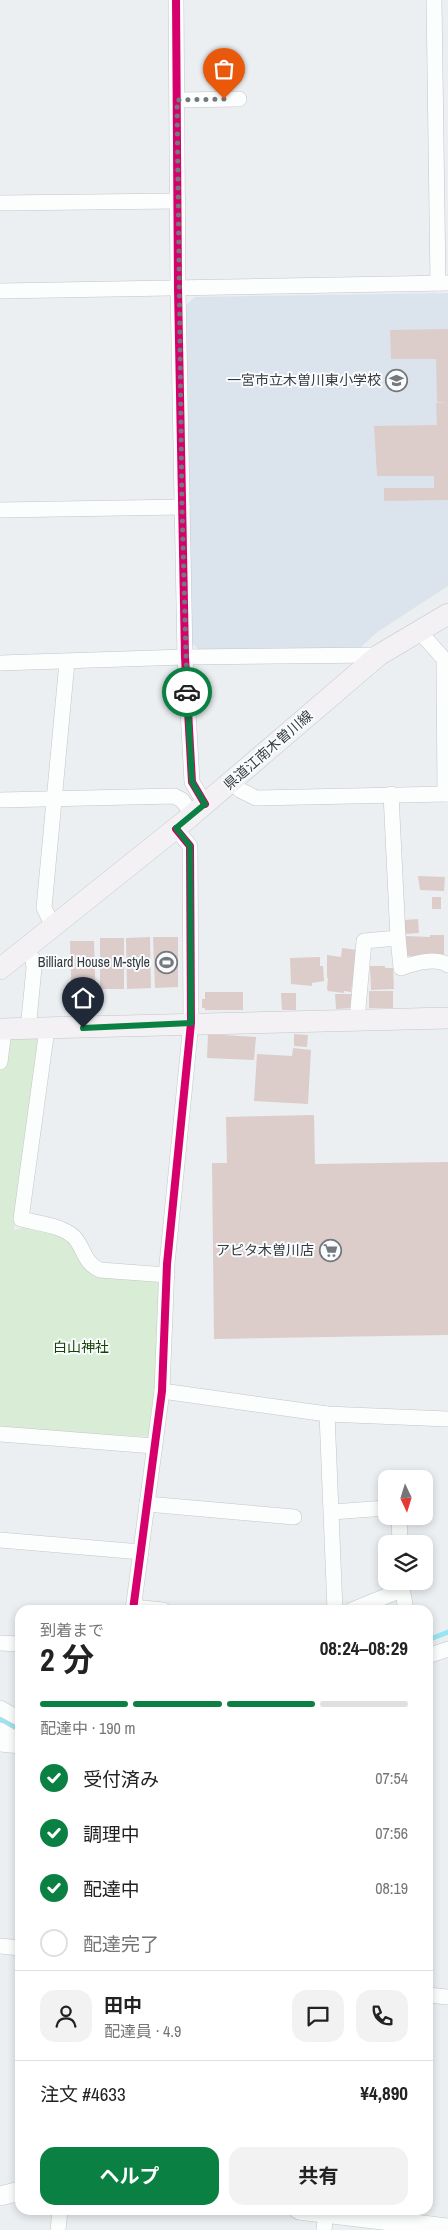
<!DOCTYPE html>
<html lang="ja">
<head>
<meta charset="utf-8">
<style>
	:root { --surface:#fff; --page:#f2f2f2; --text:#222; --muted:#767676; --line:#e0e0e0; --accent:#0b8043 }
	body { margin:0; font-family:"Archivo Narrow","Noto Sans JP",sans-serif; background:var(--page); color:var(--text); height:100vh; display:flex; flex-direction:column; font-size:19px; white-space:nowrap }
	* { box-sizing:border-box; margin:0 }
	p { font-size:16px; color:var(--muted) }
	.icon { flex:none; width:28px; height:28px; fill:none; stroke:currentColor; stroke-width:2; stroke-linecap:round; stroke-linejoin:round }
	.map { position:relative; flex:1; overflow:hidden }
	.sheet { position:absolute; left:15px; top:1605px; width:418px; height:610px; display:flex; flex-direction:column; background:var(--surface); border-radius:15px; box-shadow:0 2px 8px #0003 }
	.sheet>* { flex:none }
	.needle { width:32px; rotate:176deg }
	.fabs { position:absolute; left:378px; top:1470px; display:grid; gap:10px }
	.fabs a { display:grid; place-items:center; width:55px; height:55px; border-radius:10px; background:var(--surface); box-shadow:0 2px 8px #0003; font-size:25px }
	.pin { position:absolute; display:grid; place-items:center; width:42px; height:42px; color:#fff; margin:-51px -21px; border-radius:50% 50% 50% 0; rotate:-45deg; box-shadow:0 0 5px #0007 }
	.pin .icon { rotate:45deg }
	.courier { position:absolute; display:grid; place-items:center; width:50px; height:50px; margin:-25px; border:4px solid #0b8043; border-radius:50%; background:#fff; color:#222; box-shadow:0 1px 6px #0007 }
	.headline em { font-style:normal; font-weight:700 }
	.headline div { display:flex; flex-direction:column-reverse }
	.headline { display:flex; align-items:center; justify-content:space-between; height:85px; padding:0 25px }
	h1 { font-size:32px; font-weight:700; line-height:38px }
	.bar { display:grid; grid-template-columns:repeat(4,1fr); gap:8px 5px; align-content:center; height:60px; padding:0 25px }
	.bar i { height:6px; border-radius:4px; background:var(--line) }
	.bar .current { background:var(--accent) }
	.bar p { grid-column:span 4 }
	.line { display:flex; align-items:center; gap:12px; padding:0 25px; border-top:1px solid var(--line) }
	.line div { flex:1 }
	.round { display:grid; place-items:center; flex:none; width:52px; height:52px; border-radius:15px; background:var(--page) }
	ol { padding:0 25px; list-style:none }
	li { display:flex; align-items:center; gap:15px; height:55px }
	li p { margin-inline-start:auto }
	li .icon { padding:5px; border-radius:50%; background:var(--accent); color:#fff; stroke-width:4 }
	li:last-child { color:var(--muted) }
	li i { width:28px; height:28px; border:2px solid var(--line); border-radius:50% }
	.cta { display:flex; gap:10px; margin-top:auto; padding:10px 25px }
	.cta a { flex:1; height:58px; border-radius:15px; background:var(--accent); color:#fff; font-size:20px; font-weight:700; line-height:58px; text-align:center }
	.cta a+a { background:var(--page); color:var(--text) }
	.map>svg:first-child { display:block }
</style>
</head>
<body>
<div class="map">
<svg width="448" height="2230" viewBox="0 0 448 2230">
	<rect width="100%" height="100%" fill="#ebeff2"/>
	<path fill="#dbe4ec" d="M448,293V586L376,633L359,649L199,650L191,642L185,306L195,297Z"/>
	<path fill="#d9ecd6" d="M40,1029L14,1230L33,1225L51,1234L67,1238L91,1261L167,1284L155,1437L0,1429V1066L4,1031Z"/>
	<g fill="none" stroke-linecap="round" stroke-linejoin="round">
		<g stroke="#98e6f4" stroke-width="5">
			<path d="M428,1640L448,1632"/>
			<path d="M0,1720L20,1729"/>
		</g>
	</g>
	<g fill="#dccdca">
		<path d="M448,329V402H437L436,359H391L390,330Z"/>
		<path d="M448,402V500L384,501V488H434V476H377L374,426L437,425L436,403Z"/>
		<path d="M418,876L445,877L444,891L420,890Z"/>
		<rect x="432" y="897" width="9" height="12"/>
		<path d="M418,919L419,933L405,934L404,920Z"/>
		<path d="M430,935H444V958L406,956V936L430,937Z"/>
		<path d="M150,937L151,988L127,989L126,938Z"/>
		<path d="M153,937H178V987L155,988Z"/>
		<rect x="100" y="938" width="24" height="51"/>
		<path d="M70,941H94L96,1008L72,1009Z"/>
		<path d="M342,948L357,950L351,992L344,991V993L328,991L327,989L328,978H327V955L341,957Z"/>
		<path d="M320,957V966H323L324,981L312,983V986L291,984L290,958Z"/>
		<path d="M370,966H385V968H393L394,989L371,990Z"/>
		<rect x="369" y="991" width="24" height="17"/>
		<path d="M205,992H243V1010H205V1008H202V999H205Z"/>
		<path d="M281,993H296V1010H282Z"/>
		<path d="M335,994H352V1008L336,1009Z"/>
		<path d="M208,1034L256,1037L254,1060L207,1058Z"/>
		<path d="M294,1034L308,1035L307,1047L294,1046Z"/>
		<path d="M293,1048L311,1050L308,1104L254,1101L257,1054L292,1056Z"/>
		<path d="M314,1115L315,1164L448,1162V1335L214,1339L212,1163H227L226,1117Z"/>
	</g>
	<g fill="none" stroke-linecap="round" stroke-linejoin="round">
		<defs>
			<g id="minor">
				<path d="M176,0L178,289L185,657L192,782L205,804"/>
				<path d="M434,0L438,283"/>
				<path d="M177,100L239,99"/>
				<path d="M0,203L178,201"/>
				<path d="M0,291L448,283"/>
				<path d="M0,510L182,507"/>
				<path d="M419,631L444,659L445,794"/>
				<path d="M0,663L185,657L379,655"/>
				<path d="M232,781L240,790L256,798L448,794"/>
				<path d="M0,800L174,796L182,800L192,814"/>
				<path d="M53,926L44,908L67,662"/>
				<path d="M398,938L401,968C414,963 436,957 448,965"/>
				<path d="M24,950L33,959L34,968L28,1030"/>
				<path d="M357,1020L364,941L398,938L391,794"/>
				<path d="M47,1029L21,1219C36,1223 62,1225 74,1237C85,1249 83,1262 100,1270L167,1275"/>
				<path d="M0,1062L4,1031"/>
				<path d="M162,1391L327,1414L448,1419"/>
				<path d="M327,1414L335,1610"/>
				<path d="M0,1434L154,1446"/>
				<path d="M147,1504L294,1517"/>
				<path d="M332,1512L386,1508"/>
				<path d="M399,1516L400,1544"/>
				<path d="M0,1540L141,1552"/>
				<path d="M401,1582L406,1610"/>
				<path d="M133,1607L163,1610"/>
				<path d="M133,1610L162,1391L167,1264L191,1023L190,846L176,829"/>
				<path d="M352,1610L401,1590"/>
				<path d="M0,1643L20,1644"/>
				<path d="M428,1656L448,1649"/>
				<path d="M0,1708L20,1719"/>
				<path d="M0,1730L20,1742"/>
				<path d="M0,1744L20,1746"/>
				<path d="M0,1946L20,1948"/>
				<path d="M428,1995L448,1997"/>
				<path d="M58,2230L60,2210"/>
				<path d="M324,2230L326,2210"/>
			</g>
			<g id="tertiary">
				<path d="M0,2196L20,2191"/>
				<path d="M299,2210L448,2228"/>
			</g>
			<g id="secondary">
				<path d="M0,969L185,821L379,655L448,614"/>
				<path d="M0,1029L448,1018"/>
			</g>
		</defs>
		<use href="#minor" stroke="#c3c6c8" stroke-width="16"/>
		<use href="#tertiary" stroke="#c3c6c8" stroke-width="20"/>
		<use href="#secondary" stroke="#c3c6c8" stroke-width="22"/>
		<use href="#minor" stroke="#fcfdfd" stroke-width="15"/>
		<use href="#tertiary" stroke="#fcfdfd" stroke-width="19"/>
		<use href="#secondary" stroke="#f3f1f3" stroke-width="21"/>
		<defs>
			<g id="cycleway">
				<path d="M176,0L178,289L185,657L192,782L205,804"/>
				<path d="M133,1610L162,1391L167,1264L191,1023L190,846L176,829"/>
			</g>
		</defs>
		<use href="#cycleway" stroke="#f9fcfe" stroke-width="11"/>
		<use href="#cycleway" stroke="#d6006c" stroke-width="8"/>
	</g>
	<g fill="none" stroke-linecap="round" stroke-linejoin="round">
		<path stroke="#76797c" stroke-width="5" stroke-dasharray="0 9" d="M187,692L182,507L177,100L224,99"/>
		<path stroke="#0b8043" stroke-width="6" d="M83,1028L191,1023L190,846L176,828L205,804L192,782L187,692"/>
	</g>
	<defs>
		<symbol id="school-ring" viewBox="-11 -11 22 22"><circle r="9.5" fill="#f9fcfe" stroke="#76797c" stroke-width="1.5"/><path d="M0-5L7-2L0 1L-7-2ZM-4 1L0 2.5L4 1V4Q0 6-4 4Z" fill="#76797c"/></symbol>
		<symbol id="stadium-ring" viewBox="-11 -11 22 22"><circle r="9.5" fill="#f9fcfe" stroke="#76797c" stroke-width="1.5"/><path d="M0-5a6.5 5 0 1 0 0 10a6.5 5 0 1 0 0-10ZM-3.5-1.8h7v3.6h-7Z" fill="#76797c"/></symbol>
		<symbol id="supermarket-ring" viewBox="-11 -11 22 22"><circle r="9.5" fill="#f9fcfe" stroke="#76797c" stroke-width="1.5"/><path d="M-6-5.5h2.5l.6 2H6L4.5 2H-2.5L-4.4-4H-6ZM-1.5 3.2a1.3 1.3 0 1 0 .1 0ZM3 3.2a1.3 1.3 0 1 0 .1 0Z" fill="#76797c"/></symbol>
	</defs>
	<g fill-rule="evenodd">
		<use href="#school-ring" x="384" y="368" width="25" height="25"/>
		<use href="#stadium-ring" x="154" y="950" width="25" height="25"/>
		<use href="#supermarket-ring" x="318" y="1238" width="25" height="25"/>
	</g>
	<g text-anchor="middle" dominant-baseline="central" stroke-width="4" stroke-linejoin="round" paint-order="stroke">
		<g font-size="14" fill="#373a3c" stroke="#f9fcfe" text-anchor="end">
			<text x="381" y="380">一宮市立木曽川東小学校</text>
			<text x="150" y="962">Billiard House M-style</text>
			<text x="314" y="1250">アピタ木曽川店</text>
		</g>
		<g font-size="14" fill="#373a3c" stroke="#f9fcfe">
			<text transform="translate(268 750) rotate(-41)">県道江南木曽川線</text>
		</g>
		<g font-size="14" fill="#174400" stroke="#f9fcfe">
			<text x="81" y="1347">白山神社</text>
		</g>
	</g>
</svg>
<div class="fabs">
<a><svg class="needle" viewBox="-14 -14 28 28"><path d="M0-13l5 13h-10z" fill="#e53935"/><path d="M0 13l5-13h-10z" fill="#767676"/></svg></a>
<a><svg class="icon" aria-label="layers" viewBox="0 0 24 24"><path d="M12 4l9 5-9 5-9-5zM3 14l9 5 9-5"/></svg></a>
</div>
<div class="pin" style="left:224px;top:99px;background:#ea580c"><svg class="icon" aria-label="bag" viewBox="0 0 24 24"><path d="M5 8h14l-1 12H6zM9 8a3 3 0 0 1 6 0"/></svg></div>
<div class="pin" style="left:83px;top:1028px;background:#1f2937"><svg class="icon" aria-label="home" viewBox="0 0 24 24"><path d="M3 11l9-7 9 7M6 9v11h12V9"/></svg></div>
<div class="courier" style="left:187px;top:692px"><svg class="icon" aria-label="car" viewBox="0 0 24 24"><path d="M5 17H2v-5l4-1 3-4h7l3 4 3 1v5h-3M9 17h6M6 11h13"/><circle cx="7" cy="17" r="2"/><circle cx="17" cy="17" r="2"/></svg></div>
<section class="sheet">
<div class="headline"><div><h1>2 分</h1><p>到着まで</p></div><em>08:24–08:29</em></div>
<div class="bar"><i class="current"></i><i class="current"></i><i class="current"></i><i></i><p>配達中 · 190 m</p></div>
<ol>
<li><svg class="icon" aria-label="check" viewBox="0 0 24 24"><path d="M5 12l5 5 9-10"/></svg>受付済み<p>07:54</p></li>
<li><svg class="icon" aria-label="check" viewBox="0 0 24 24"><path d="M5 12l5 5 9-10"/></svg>調理中<p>07:56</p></li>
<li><svg class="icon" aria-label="check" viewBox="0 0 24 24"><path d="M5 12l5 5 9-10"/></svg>配達中<p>08:19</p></li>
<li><i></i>配達完了</li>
</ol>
<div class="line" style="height:90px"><a class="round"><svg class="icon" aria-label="person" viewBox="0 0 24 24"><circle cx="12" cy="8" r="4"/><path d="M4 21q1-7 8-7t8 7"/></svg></a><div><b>田中</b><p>配達員 · 4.9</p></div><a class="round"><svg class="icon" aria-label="chat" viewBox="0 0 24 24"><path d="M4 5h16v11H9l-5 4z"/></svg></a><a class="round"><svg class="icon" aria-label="phone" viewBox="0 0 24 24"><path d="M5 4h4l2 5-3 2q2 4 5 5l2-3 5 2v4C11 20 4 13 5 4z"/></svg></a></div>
<div class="line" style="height:65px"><div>注文 #4633</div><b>¥4,890</b></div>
<div class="cta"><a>ヘルプ</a><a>共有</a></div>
</section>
</div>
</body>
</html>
